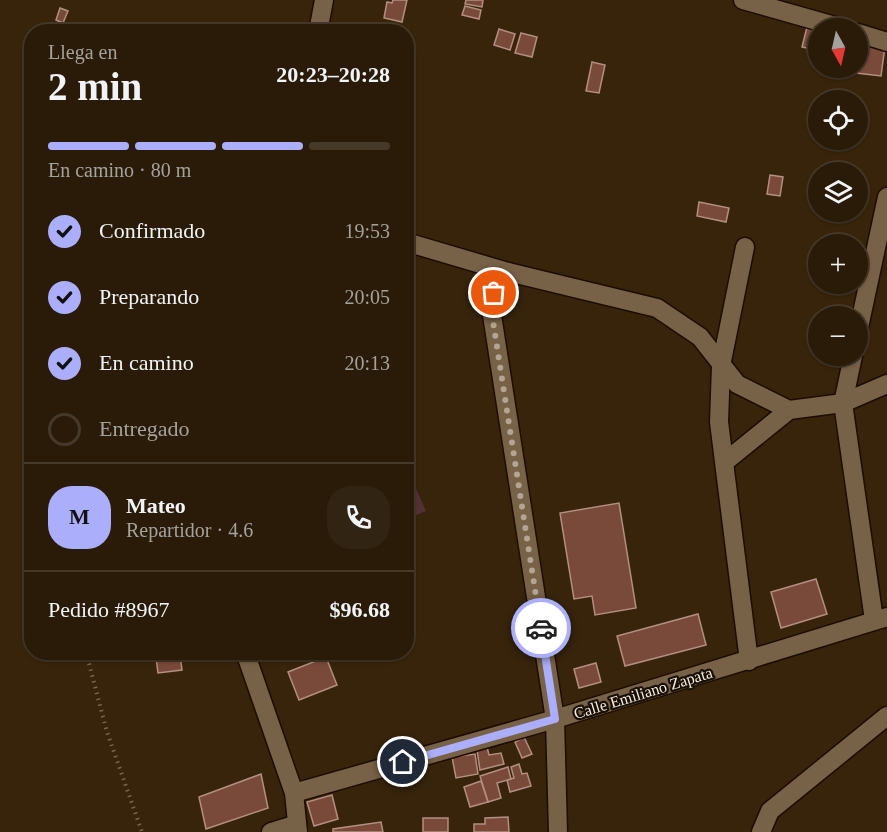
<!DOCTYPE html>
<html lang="es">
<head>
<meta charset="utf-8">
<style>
	:root { --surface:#291b08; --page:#312412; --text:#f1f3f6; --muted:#a5a19c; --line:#453929; --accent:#abaffb }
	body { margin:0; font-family:Georgia,serif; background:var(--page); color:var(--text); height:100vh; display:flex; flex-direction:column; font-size:22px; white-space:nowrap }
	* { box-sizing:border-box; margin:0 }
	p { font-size:20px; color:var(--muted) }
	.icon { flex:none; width:33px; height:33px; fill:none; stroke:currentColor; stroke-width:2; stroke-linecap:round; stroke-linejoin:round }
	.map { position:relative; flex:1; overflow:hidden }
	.drawer { position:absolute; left:24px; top:24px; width:390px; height:636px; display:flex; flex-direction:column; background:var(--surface); border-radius:24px; box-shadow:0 2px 4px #0004,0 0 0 2px var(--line) }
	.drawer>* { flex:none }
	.needle { width:39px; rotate:172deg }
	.fabs { position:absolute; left:808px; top:18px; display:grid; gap:12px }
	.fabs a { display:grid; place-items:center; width:60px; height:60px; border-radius:50%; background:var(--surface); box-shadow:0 2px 4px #0004,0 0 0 2px var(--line); font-size:30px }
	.pin { position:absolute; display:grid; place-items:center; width:51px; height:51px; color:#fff; margin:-26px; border:3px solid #fff; border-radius:50%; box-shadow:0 2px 6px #0007 }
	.courier { position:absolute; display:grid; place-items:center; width:60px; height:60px; margin:-30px; border:4px solid #abaffb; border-radius:50%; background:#fff; color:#222; box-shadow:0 2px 8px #0007 }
	.head em { font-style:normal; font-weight:700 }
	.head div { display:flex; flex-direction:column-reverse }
	.head { display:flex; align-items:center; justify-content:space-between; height:102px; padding:0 24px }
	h1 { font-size:39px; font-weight:700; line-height:45px }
	.bar { display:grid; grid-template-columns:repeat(4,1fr); gap:9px 6px; align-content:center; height:72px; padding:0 24px }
	.bar i { height:8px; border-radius:4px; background:var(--line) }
	.bar .selected { background:var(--accent) }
	.bar p { grid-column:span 4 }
	.line { display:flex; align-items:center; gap:15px; padding:0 24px; border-top:2px solid var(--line) }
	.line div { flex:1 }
	.round { display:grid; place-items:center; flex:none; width:63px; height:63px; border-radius:24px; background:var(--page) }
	ol { padding:0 24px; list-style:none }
	li { display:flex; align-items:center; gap:18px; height:66px }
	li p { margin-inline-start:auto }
	li .icon { padding:6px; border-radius:50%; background:var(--accent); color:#111; stroke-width:4 }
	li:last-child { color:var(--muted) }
	li i { width:33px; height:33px; border:3px solid var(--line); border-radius:50% }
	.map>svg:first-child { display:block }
</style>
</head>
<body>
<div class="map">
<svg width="887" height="832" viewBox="0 0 887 832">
	<rect width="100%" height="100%" fill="#37240b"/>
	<path fill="#523034" d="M406,466L426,511L407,519H406Z"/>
	<g fill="#794a39" stroke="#b38f82" stroke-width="1.5">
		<path d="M393,0H407L402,22L384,18L387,2L392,3Z"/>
		<path d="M466,0H483L482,7L465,4Z"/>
		<path d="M465,6L481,10L479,19L462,15Z"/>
		<path d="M60,8L68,11L63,23L56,20Z"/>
		<path d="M808,23L819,28V45L812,44L811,49L802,47Z"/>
		<path d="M499,29L515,34L510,50L494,45Z"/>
		<path d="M521,33L537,37L532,57L515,53Z"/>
		<path d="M858,42L885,46L881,76L848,72L849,68H858Z"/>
		<path d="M592,62L605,65L599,93L586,91Z"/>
		<path d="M770,175L783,177L780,196L767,194Z"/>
		<path d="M699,202L729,208L726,222L697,216Z"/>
		<path d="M619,503L636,608L595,615L592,596L574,599L560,513Z"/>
		<path d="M816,579L827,614L781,628L771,592Z"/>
		<path d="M698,614L706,645L625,666L617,636Z"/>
		<path d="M180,655L182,670L158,673L156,658Z"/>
		<path d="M326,657L337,685L299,700L288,672Z"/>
		<path d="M596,663L601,682L579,688L574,669Z"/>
		<path d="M524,737L532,754L522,758L515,742Z"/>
		<path d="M487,747L489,755L501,753L504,764L480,770L477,750Z"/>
		<path d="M475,754L478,774L456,778L452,757Z"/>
		<path d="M519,764L522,774L527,773L531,786L510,792L507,780L514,778L511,767Z"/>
		<path d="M508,767L511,779L497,783L501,798L488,802L480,776Z"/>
		<path d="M261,774L268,808L206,829L199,797Z"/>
		<path d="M481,781L488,802L470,807L464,787Z"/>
		<path d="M332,795L338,819L314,826L307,802Z"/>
		<path d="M508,817L509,832H474V824H485V818Z"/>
		<rect x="423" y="818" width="25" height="14"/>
		<path d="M381,822L383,832H333V829Z"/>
	</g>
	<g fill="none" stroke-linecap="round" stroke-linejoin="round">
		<defs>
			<g id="minor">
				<path d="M743,0L842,28"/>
				<path d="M318,32L324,0"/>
				<path d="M858,33L887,42"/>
				<path d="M406,242L508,272L657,308L700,337L737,384L789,410"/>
				<path d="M745,247L721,366L719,422L749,661"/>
				<path d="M508,272L494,293L492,315L555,719L558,832"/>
				<path d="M858,332L887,197"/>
				<path d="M853,356L843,403L874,620"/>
				<path d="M726,461L789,410L843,403L887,384"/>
				<path d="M245,652L294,793L298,832"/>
				<path d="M294,793L555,719L887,617"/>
				<path d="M271,832L297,824"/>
				<path d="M761,832L770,811L887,716"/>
			</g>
		</defs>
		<use href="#minor" stroke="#1e0c00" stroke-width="21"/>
		<g stroke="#776651" stroke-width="4" stroke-dasharray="1.5 4.5" stroke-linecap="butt">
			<path d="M29,644H32"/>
			<path d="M86,652L107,732L142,832"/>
		</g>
		<use href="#minor" stroke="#776147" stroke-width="18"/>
	</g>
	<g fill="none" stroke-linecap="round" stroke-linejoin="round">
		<path stroke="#b4a593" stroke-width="6" stroke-dasharray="0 10.8" d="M494,293L492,315L541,628"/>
		<path stroke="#abaffb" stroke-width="8" d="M403,762L555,719L541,628"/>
	</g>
	<g text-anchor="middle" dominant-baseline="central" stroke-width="4.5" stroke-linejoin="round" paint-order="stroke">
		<g font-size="16" fill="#f8ebdc" stroke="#180f06">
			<text transform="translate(643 693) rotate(-17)">Calle Emiliano Zapata</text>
		</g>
	</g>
</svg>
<div class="fabs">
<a><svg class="needle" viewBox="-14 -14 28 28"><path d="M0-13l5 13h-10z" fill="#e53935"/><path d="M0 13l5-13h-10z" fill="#a5a19c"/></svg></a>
<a><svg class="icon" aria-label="locate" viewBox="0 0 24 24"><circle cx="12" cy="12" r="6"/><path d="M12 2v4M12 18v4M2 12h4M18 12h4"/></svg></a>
<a><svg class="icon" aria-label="layers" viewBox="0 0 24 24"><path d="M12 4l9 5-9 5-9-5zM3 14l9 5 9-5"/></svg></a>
<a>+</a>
<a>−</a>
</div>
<div class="pin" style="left:494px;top:293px;background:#ea580c"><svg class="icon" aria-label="bag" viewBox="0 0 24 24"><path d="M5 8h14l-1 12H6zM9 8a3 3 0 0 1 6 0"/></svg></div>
<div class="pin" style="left:403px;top:762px;background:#1f2937"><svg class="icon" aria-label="home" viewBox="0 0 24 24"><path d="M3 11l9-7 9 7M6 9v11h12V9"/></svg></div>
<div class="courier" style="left:541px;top:628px"><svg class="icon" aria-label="car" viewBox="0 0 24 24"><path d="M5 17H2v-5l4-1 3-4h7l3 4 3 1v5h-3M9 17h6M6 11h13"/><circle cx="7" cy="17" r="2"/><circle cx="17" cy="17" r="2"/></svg></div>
<section class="drawer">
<div class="head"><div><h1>2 min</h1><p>Llega en</p></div><em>20:23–20:28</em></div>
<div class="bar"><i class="selected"></i><i class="selected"></i><i class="selected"></i><i></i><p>En camino · 80 m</p></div>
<ol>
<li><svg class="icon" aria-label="check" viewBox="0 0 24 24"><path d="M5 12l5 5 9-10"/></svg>Confirmado<p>19:53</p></li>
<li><svg class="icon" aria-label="check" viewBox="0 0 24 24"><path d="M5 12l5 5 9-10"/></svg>Preparando<p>20:05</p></li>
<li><svg class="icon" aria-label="check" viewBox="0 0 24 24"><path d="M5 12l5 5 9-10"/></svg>En camino<p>20:13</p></li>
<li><i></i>Entregado</li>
</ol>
<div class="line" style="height:108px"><b class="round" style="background:var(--accent);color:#111">M</b><div><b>Mateo</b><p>Repartidor · 4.6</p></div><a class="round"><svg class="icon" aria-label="phone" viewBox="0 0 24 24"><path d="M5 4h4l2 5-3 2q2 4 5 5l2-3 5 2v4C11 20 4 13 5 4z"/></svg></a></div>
<div class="line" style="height:78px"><div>Pedido #8967</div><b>$96.68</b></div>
</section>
</div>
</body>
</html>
